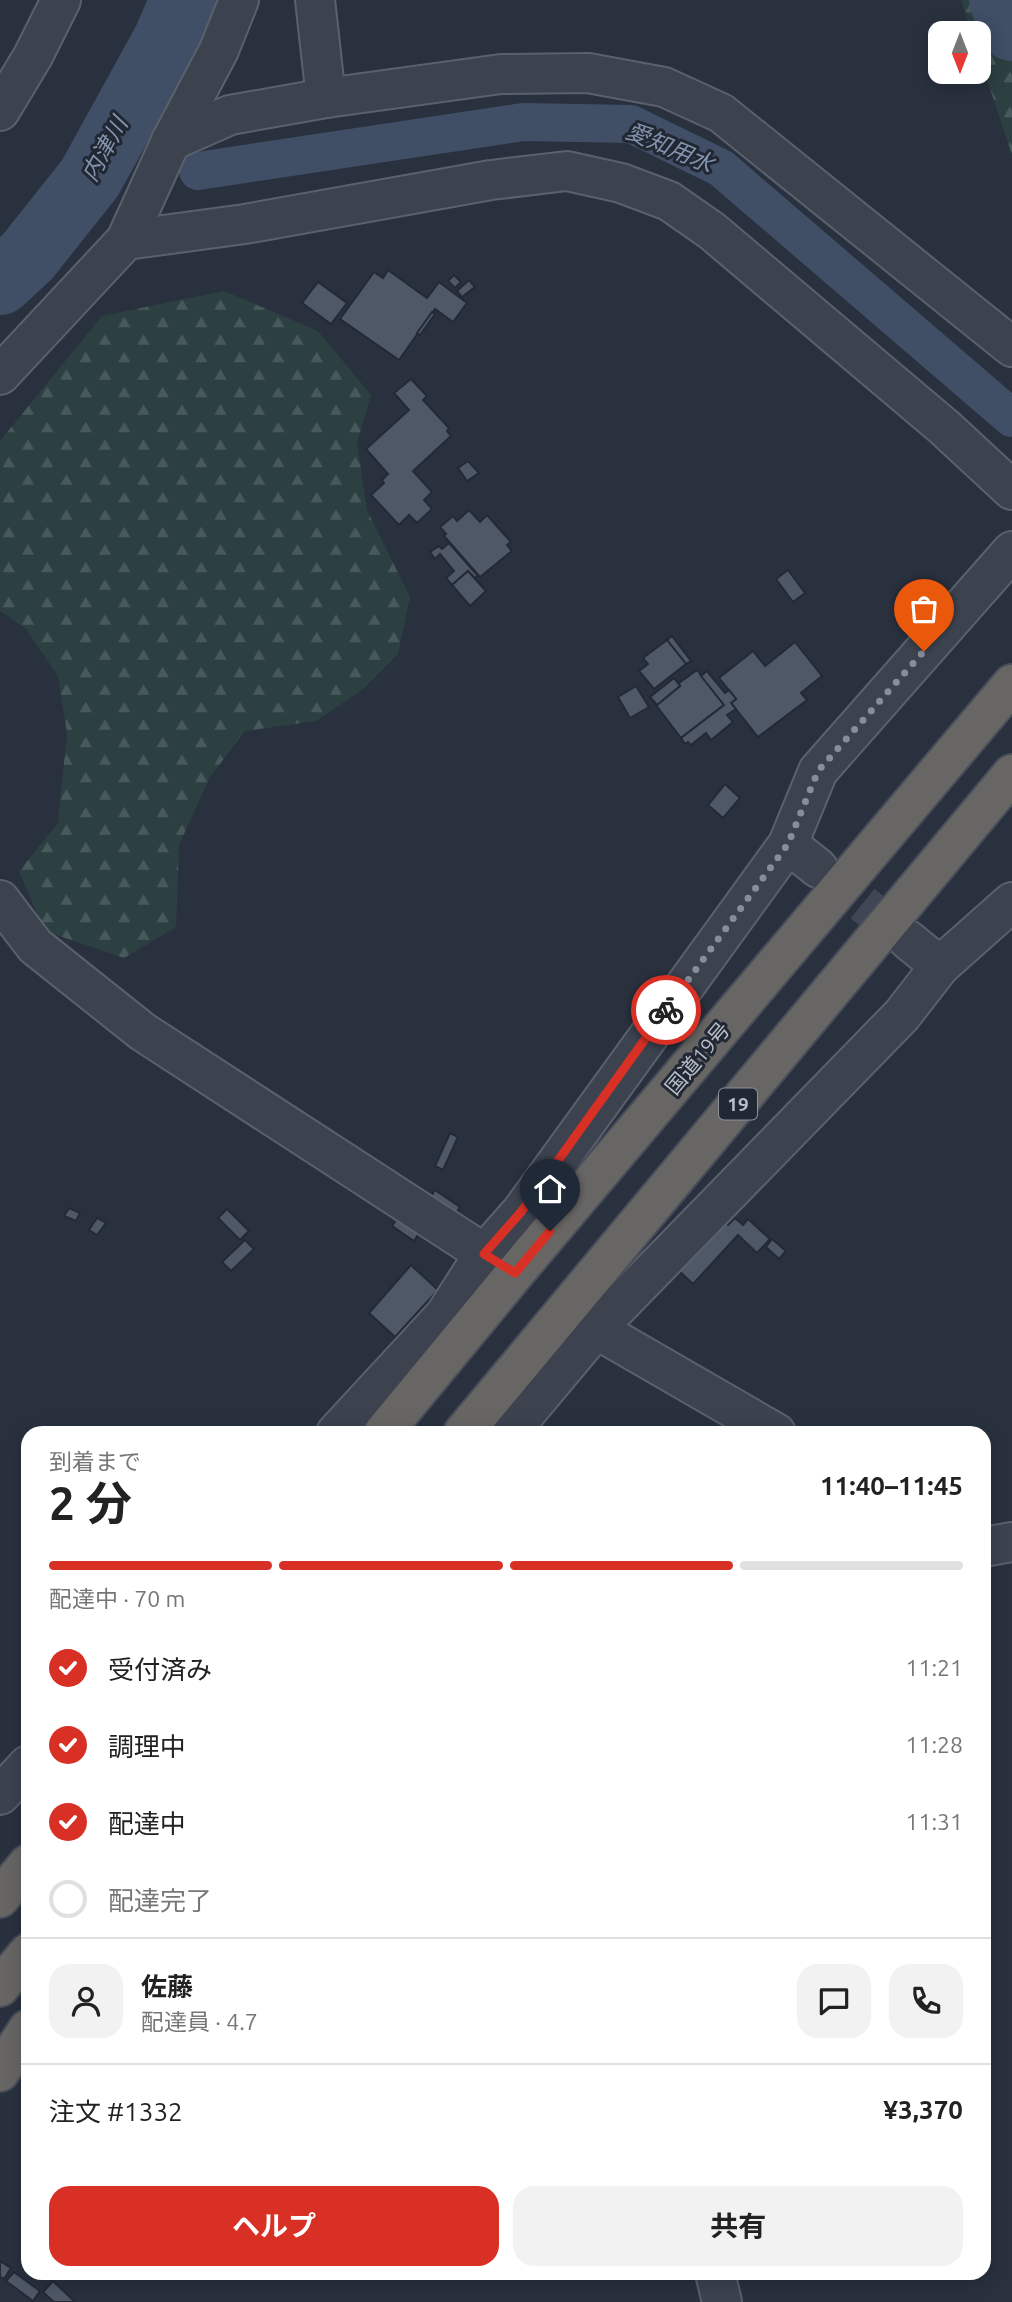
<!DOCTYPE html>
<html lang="ja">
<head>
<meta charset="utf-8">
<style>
	:root { --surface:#fff; --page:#f2f2f2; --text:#222; --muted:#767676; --line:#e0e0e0; --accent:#d93025 }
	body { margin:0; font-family:Ubuntu,"Noto Sans JP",sans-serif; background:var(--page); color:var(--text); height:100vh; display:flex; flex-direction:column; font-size:26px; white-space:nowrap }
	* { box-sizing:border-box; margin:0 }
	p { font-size:23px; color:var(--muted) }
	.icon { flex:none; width:38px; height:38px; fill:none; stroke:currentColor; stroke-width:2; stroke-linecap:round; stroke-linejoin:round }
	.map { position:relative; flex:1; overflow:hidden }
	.panel { position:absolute; left:21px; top:1426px; width:970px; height:854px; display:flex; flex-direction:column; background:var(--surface); border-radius:21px; box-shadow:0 4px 18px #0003 }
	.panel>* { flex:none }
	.needle { width:46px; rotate:180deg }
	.fabs { position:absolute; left:928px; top:21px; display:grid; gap:14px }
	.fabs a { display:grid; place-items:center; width:63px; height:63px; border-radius:14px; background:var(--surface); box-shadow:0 4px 18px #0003; font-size:35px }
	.pin { position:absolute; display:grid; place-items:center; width:60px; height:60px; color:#fff; margin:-72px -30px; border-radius:50% 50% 50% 0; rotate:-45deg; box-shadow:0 0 7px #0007 }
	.pin .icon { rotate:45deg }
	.courier { position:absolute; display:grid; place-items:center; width:70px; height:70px; margin:-35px; border:5px solid #d93025; border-radius:50%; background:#fff; color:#222; box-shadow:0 2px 9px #0007 }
	.summary em { font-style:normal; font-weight:700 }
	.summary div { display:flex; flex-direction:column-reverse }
	.summary { display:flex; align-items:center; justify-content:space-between; height:119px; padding:0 28px }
	h1 { font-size:46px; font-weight:700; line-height:52px }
	.bar { display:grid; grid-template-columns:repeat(4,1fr); gap:10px 7px; align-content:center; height:84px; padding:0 28px }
	.bar i { height:9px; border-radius:5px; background:var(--line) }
	.bar .active { background:var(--accent) }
	.bar p { grid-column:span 4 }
	.line { display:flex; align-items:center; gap:18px; padding:0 28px; border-top:2px solid var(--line) }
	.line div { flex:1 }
	.round { display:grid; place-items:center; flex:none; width:74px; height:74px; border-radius:21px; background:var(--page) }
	ol { padding:0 28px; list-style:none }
	li { display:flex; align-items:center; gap:21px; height:77px }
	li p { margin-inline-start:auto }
	li .icon { padding:7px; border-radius:50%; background:var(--accent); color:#fff; stroke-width:4 }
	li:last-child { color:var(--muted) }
	li i { width:38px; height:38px; border:4px solid var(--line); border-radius:50% }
	.button { display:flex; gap:14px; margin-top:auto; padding:14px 28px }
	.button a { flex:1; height:80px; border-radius:21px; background:var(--accent); color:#fff; font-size:28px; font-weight:700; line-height:80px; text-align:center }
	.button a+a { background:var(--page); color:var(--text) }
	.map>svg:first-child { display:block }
</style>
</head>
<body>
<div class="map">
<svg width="1012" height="2302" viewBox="0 0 1012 2302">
	<defs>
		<pattern id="forest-firs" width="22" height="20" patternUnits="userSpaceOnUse" patternTransform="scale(1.75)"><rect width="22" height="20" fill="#2c3f41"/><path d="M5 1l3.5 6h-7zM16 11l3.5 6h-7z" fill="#48595b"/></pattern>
	</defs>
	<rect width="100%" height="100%" fill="#29313f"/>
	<g fill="url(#forest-firs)">
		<path d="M961,0H997L1012,45V155L978,52V33H972Z"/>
		<path d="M224,291L318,331L371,395L357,443L367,510L410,597L398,654L362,690L316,721L245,731L210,777L179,845L176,927L124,958L45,931L19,871L58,823L67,733L58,676L26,629L0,611V441L102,316Z"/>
	</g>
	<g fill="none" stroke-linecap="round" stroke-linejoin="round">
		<path stroke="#404e66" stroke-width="38" d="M198,171L523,122L631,124L721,168L1012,418"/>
		<g stroke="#404e66" stroke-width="66">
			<path d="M1002,0L1012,28"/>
			<path d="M0,282L28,256L90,178L166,40L183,0"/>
		</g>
	</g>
	<g fill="#4f5867" stroke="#232a36" stroke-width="2">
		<path d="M388,270L427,298L439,282L467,303L453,322L435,309L399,360L340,319L374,272L383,278Z"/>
		<path d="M454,275L461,282L455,288L448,281Z"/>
		<path d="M469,280L475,287L462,297L457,291Z"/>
		<path d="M318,282L347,303L331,324L302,303Z"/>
		<path d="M432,312L435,314L420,335L417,333Z"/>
		<path d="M411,379L427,396L423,400L449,428L447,431L451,436L413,471L432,492L424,500L432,509L417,523L409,515L399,525L371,495L384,483L382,480L388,474L366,449L409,410L394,393Z"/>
		<path d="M468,461L479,473L467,481L458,468Z"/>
		<path d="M469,510L480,522L487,515L511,542L507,545L512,551L480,577L444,536L446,534L440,527L453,516L457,521Z"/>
		<path d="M449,543L478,576L475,578L468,571L452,585L446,578L454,571L440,554L435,559L430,552L439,546L442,549Z"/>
		<path d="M788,570L805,593L793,602L776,579Z"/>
		<path d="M468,571L486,591L470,606L452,585Z"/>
		<path d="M672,636L691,661L686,664L667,640Z"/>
		<path d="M667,640L686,664L654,689L639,671L648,664L643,658Z"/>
		<path d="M795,642L822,676L801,693L807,700L758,737L731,703L736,699L719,678L753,651L765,666Z"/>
		<path d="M697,670L724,705L681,738L656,705L680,686L679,683Z"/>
		<path d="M707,671L725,693L729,690L736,699L731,703L736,709L727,715L733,722L711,740L706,733L691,745L688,742L685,744L681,738L724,705L701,676Z"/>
		<path d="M674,678L680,686L657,705L650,697Z"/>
		<path d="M636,686L649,707L630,718L618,697Z"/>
		<path d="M725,784L740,798L723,818L708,805Z"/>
		<path d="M450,1133L458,1137L443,1170L435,1166Z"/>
		<path d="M435,1190L460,1207L455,1215L429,1199Z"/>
		<path d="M69,1208L80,1213L76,1221L64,1216Z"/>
		<path d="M227,1209L249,1231L240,1240L218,1218Z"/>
		<path d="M400,1215L421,1230L414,1241L392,1226Z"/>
		<path d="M97,1218L106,1223L97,1235L89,1230Z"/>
		<path d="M735,1218L743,1225L748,1219L770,1239L757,1253L738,1235L693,1284L679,1271L724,1222L728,1225Z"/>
		<path d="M772,1239L786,1251L779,1259L766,1247Z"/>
		<path d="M245,1240L254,1249L231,1271L222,1262Z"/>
		<path d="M411,1265L438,1290L395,1337L369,1313Z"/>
		<path d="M0,2261L11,2268L4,2279L0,2277Z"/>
		<path d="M14,2272L40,2291L33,2301L6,2281Z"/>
		<path d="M53,2281L75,2302H54L43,2292Z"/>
	</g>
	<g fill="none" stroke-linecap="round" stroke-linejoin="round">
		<path stroke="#3f4654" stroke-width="38" stroke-dasharray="38 19" stroke-linecap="butt" d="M818,868L908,940"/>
		<defs>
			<g id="minor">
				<path d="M315,0L326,98"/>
				<path d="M0,111L33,56L61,0"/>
				<path d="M171,141L230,115L326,98L501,74L588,73L664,87L721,113L1012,347"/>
				<path d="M126,240L245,224L491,180L567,171L621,183L669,201L712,231L944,427L1012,490"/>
				<path d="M0,375L126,240L171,141L219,50L239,0"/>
				<path d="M788,844L818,868"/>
				<path d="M0,900L35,946L143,1032L505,1267"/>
				<path d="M908,940L940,966"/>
				<path d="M575,1315L596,1329L776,1433"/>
				<path d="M336,1433L445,1315L484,1254L521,1212L788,844L818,771L1012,551"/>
				<path d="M509,1433L596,1329L902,1015L940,966L1012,902"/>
				<path d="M984,1547L1012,1542"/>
				<path d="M0,1795L28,1765"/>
				<path d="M715,2273L722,2302"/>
			</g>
			<g id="trunk">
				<path d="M383,1433L515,1273L1012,684"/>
				<path d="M463,1433L1012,774"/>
				<path d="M0,1898L28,1864"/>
				<path d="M0,1987L28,1953"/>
				<path d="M0,2072L28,2029"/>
			</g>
		</defs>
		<use href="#minor" stroke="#5a616c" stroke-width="42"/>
		<use href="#trunk" stroke="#474e59" stroke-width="42"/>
		<use href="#minor" stroke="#3c434f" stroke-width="38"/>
		<use href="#trunk" stroke="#686664" stroke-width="38"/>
	</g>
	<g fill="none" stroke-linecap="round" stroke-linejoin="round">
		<path stroke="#878d99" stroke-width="7" stroke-dasharray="0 12.6" d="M666,1010L788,844L818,771L924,651"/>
		<path stroke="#d93025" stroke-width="9" d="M550,1231L515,1273L484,1254L521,1212L666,1010"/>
	</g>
	<g text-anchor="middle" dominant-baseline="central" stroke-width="6" stroke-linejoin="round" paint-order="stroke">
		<rect fill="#212834" stroke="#8b929c" stroke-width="2" x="719" y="1088.5" width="38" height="31" rx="5"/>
		<g font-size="19" font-weight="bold" fill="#b9bfc9">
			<text x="738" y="1104">19</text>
		</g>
		<g font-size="21" fill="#b9bfc9" stroke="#212834">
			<text transform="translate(697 1058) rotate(-50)">国道19号</text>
		</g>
		<g font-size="23" font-style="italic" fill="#8494ae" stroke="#212834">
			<text transform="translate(670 147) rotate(23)">愛知用水</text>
			<text transform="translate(104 149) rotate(-61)">内津川</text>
		</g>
	</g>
</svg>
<div class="fabs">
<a><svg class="needle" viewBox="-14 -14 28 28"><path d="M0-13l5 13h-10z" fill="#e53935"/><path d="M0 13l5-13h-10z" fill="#767676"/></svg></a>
</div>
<div class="pin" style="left:924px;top:651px;background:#ea580c"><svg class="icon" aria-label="bag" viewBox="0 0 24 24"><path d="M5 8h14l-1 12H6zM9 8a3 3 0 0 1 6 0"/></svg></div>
<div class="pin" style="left:550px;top:1231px;background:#1f2937"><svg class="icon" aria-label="home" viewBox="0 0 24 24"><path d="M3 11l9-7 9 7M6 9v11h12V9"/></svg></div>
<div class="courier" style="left:666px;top:1010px"><svg class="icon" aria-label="bike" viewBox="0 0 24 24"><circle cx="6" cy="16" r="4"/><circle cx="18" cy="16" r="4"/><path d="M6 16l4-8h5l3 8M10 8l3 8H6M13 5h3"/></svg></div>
<section class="panel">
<div class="summary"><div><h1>2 分</h1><p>到着まで</p></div><em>11:40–11:45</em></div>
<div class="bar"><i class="active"></i><i class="active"></i><i class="active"></i><i></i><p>配達中 · 70 m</p></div>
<ol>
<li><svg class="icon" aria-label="check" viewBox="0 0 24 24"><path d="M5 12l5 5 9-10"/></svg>受付済み<p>11:21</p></li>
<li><svg class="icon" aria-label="check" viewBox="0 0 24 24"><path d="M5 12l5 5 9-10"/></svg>調理中<p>11:28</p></li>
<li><svg class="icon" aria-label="check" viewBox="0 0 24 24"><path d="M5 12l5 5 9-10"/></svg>配達中<p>11:31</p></li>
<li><i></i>配達完了</li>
</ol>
<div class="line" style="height:126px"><a class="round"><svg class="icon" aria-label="person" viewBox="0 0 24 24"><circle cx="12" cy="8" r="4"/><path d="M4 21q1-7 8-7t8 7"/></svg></a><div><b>佐藤</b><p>配達員 · 4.7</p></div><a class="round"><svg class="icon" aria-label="chat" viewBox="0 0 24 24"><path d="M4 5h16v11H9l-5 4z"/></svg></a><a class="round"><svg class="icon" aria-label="phone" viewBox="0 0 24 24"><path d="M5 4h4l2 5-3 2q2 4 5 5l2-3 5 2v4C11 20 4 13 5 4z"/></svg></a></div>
<div class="line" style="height:91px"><div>注文 #1332</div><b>¥3,370</b></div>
<div class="button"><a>ヘルプ</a><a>共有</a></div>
</section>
</div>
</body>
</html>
